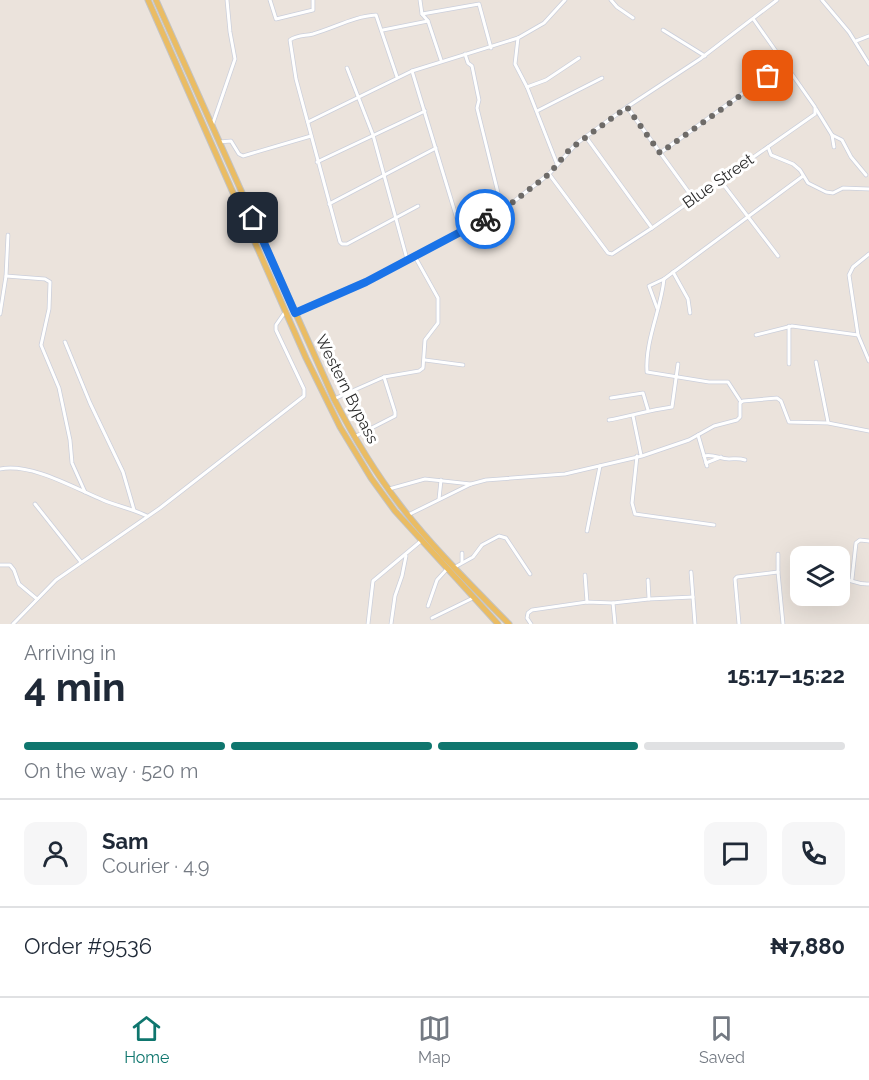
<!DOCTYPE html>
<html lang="en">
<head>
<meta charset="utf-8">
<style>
	:root { --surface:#fff; --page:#f6f6f7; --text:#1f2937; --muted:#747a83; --line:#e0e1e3; --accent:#0f766e }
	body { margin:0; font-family:Raleway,sans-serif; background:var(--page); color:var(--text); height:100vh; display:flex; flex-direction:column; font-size:22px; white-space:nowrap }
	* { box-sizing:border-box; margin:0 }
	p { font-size:20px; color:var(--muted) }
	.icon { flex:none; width:33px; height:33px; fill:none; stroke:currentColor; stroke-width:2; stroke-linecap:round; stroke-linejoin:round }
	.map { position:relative; height:624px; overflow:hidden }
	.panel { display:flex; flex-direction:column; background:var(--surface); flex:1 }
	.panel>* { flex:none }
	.tools { position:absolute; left:790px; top:546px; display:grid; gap:12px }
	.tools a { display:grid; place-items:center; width:60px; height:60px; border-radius:12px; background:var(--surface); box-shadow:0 6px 24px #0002; font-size:30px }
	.pin { position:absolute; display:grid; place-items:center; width:51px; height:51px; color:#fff; margin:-26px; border-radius:12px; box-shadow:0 3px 9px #0006 }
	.courier { position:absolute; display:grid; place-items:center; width:60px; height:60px; margin:-30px; border:4px solid #1a73e8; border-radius:50%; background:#fff; color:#222; box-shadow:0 2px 8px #0007 }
	.headline em { font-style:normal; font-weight:700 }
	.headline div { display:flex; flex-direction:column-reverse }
	.headline { display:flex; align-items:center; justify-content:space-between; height:102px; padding:0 24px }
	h1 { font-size:39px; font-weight:700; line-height:45px }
	.bar { display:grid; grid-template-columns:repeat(4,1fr); gap:9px 6px; align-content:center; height:72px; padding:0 24px }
	.bar i { height:8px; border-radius:4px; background:var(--line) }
	.bar .current { background:var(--accent) }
	.bar p { grid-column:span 4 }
	.line { display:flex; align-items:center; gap:15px; padding:0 24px; border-top:2px solid var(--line) }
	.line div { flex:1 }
	.round { display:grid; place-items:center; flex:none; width:63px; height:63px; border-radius:12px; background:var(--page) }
	.tabs { display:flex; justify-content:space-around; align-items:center; height:84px; border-top:2px solid var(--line); background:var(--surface); font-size:16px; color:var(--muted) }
	.tabs a { display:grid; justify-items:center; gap:3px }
	.tabs .current { color:var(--accent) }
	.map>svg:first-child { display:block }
</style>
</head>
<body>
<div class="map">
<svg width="869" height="624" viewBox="0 0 869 624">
	<rect width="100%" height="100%" fill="#ebe3dc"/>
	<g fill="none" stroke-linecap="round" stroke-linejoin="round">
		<defs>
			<g id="street">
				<path d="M270,0L276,19L313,10V0"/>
				<path d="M420,0L422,14L428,21L441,60"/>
				<path d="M611,0L617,7L633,18"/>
				<path d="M822,0L849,32L869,64"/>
				<path d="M422,14L479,4L491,48"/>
				<path d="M383,30L428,21"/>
				<path d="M663,30L705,56"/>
				<path d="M518,38L515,64L527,87L557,164"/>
				<path d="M856,41L869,36"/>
				<path d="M465,54L468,63L472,66L479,100L477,108L502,209"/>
				<path d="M347,68L373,135L407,259"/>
				<path d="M412,71L461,232"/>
				<path d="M397,77L376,15C355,16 334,28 313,34C305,36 297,35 290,40L296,79L340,242L342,244H347L418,206"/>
				<path d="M527,87L546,80L579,58"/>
				<path d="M627,107L693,198"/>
				<path d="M816,109L832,135L842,140L851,157L866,175"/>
				<path d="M537,111L602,78"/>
				<path d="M308,122L412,71L518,38L544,23L565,0"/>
				<path d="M213,123L235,59L230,32L227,0"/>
				<path d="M832,135L834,147"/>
				<path d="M586,137L652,228"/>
				<path d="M219,142L231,141L239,154L243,156L311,136"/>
				<path d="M768,147L771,155L793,164L800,170L808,183L826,192L833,193L843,188L869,189"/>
				<path d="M660,153L785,63"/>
				<path d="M317,162L425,111"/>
				<path d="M549,174L608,253L612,254L652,228L815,114V107L754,20"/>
				<path d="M720,180L778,256"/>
				<path d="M329,204L436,148"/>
				<path d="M869,254L853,267L849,275L858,335L869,361"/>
				<path d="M673,272L688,299L690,313"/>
				<path d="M6,276L45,279L50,282L49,309L41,345L59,388L70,440L72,463L85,492"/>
				<path d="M664,279C661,310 645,340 647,372L709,382H728L741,402"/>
				<path d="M657,308L649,286L664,279L803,176"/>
				<path d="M295,313L366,282L508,206L549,174L577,143L627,107L700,59L777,0"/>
				<path d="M0,314L6,276L8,235"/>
				<path d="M789,326V364"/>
				<path d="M756,335L792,326L858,335"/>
				<path d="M65,342L90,403L123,472L134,510"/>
				<path d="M425,360L463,365"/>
				<path d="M816,362L828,422"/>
				<path d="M611,398L643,393L648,410"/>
				<path d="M334,399L384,377L419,371L423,368L425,340L438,323V298L414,255"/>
				<path d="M633,416L641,455"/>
				<path d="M609,420C630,416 650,410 672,407L678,364"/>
				<path d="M698,435L707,466"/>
				<path d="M356,436L395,416V412L384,377"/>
				<path d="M637,456L632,503L635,514L714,525"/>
				<path d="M704,456C714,454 720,459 729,459C735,459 739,458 745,460"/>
				<path d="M706,463L721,457"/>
				<path d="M0,469C32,463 74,488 103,500C117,506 133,509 147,516"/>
				<path d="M389,489L425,479L471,484"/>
				<path d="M439,499L441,480"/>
				<path d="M35,504L81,562"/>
				<path d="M408,515L471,484L486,480L565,474L642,456L689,440L714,426L737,420L740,417V403L743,401L777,398L781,401L789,422L828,423L869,431"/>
				<path d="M587,531L600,466"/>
				<path d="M462,553V562"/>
				<path d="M778,554V572"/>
				<path d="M0,565H10L14,570L19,584L37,599"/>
				<path d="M455,567L473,557L482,545L499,536L506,538L530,574"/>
				<path d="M691,572L695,624"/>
				<path d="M585,575L587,602"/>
				<path d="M840,579C852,579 857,585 869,584"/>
				<path d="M852,579L856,543L860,540L869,541"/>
				<path d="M649,599L693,597"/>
				<path d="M613,603L615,624"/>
				<path d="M428,606L437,580L447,569"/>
				<path d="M432,618L473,598"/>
				<path d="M13,624L56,580L160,508L304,396V389L276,330V325L285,312"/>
				<path d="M368,624L373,581L421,541"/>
				<path d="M391,624L395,596L402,576L406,556"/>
				<path d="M531,624L527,618L528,613L532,610L587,602L613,603L649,599L648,580"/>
				<path d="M739,624L735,579L737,577L778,572L783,624"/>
			</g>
			<g id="primary">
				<path d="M148,0L306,358L340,427L371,478L395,511L498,624"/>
				<path d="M156,0L334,399C353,436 374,471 400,505C432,547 472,586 509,624"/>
			</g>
		</defs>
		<use href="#street" stroke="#cbcfdb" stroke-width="4.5"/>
		<use href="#primary" stroke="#c3c3c3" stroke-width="7"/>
		<use href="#street" stroke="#fff" stroke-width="3"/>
		<use href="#primary" stroke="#eabc63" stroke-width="5"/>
	</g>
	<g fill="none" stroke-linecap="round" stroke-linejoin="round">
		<path stroke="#6e6b68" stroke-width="6" stroke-dasharray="0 10.8" d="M485,219L508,206L549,174L570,149L627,107L660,153L768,76"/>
		<path stroke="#1a73e8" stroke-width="8" d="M253,218L295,313L366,282L485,219"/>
	</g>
	<g text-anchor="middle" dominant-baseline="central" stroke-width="6" stroke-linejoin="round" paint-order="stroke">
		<g font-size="16" fill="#2a2a2a" stroke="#fff">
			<text transform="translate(718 181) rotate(-35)">Blue Street</text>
			<text transform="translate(347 389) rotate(63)">Western Bypass</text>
		</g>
	</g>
</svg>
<div class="tools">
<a><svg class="icon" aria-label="layers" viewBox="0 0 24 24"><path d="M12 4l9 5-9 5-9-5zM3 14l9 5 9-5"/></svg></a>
</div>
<div class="pin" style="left:768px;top:76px;background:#ea580c"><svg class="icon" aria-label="bag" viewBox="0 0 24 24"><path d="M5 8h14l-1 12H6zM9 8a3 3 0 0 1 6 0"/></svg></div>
<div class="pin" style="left:253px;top:218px;background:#1f2937"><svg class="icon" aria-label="home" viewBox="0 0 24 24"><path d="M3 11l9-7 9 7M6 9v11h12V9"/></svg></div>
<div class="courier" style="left:485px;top:219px"><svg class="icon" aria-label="bike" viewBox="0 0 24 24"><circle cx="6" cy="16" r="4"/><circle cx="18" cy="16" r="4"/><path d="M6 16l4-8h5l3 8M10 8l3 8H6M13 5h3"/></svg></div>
</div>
<section class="panel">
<div class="headline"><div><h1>4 min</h1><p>Arriving in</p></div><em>15:17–15:22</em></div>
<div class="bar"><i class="current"></i><i class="current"></i><i class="current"></i><i></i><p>On the way · 520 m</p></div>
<div class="line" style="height:108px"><a class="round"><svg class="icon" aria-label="person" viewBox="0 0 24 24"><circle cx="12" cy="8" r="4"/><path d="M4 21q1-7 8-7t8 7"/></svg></a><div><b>Sam</b><p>Courier · 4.9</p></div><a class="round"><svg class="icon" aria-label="chat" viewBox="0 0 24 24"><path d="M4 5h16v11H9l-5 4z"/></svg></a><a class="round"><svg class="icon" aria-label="phone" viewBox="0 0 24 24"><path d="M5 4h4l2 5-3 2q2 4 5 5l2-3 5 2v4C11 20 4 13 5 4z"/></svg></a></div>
<div class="line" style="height:78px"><div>Order #9536</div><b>₦7,880</b></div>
</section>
<nav class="tabs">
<a class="current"><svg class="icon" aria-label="home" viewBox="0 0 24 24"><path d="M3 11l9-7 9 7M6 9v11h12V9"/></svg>Home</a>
<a><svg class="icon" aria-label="map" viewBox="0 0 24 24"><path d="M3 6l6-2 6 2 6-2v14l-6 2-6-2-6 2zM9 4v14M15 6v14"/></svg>Map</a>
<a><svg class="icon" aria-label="saved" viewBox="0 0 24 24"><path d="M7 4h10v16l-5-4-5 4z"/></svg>Saved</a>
</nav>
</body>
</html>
